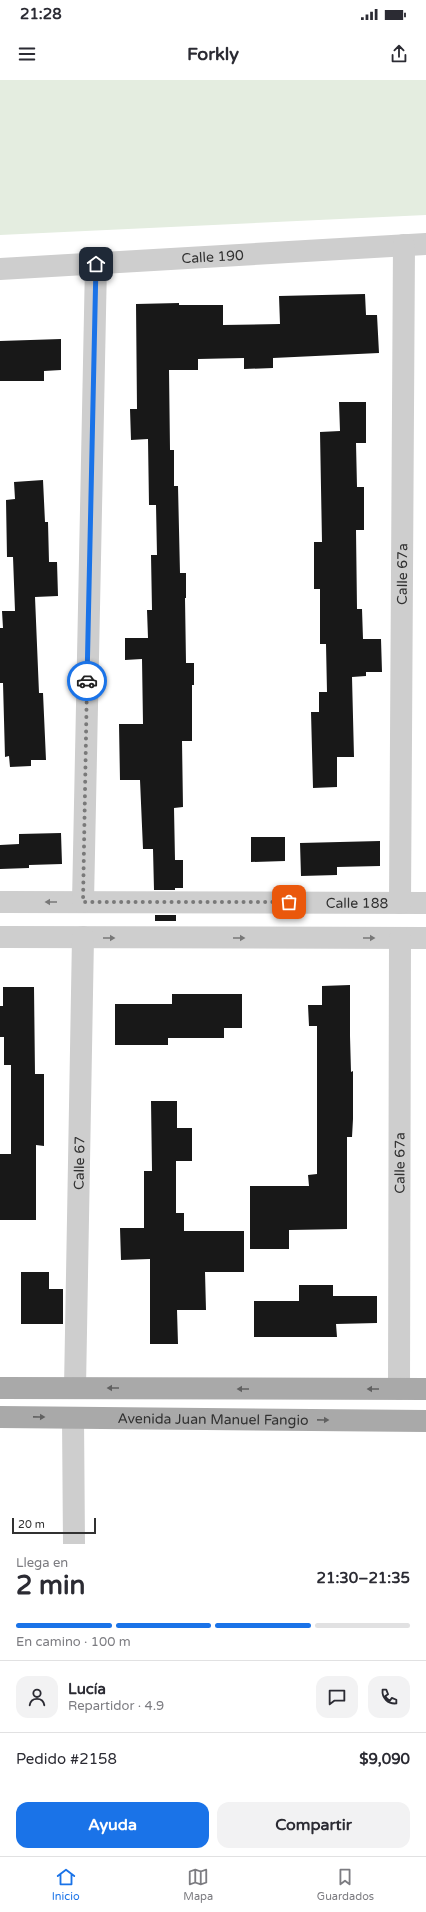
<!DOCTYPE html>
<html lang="es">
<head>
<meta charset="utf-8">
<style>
	:root { --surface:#fff; --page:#f2f2f3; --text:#2b2b33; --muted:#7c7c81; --line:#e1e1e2; --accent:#1a73e8 }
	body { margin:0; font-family:"Varela Round",sans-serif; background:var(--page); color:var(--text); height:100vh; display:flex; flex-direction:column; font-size:15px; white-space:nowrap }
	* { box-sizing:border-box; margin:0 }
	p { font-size:13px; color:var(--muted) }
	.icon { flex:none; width:22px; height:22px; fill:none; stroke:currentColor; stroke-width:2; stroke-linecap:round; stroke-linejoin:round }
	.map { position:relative; height:1464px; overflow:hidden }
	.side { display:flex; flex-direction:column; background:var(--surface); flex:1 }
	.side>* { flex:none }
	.scale { position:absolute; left:12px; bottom:10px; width:84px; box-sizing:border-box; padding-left:4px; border:2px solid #313131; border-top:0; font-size:11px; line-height:14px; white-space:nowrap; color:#313131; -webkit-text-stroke:3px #fff; paint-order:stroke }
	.pin { position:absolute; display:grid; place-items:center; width:34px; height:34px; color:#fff; margin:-17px; border-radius:8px; box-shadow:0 2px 6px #0006 }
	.courier { position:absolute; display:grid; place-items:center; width:40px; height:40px; margin:-20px; border:3px solid #1a73e8; border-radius:50%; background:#fff; color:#222; box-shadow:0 1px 5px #0007 }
	.overview em { font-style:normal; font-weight:700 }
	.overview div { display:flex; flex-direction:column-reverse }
	.overview { display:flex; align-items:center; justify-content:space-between; height:68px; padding:0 16px }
	h1 { font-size:26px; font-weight:700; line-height:30px }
	.bar { display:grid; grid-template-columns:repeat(4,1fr); gap:6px 4px; align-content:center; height:48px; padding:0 16px }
	.bar i { height:5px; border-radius:3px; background:var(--line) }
	.bar .selected { background:var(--accent) }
	.bar p { grid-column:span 4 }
	.line { display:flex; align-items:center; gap:10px; padding:0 16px; border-top:1px solid var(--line) }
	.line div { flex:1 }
	.round { display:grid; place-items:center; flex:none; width:42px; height:42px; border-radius:12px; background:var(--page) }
	.primary-button { display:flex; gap:8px; margin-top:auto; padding:8px 16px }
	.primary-button a { flex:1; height:46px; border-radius:12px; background:var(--accent); color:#fff; font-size:16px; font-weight:700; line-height:46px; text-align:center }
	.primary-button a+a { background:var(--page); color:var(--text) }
	.status { display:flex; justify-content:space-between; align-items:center; height:28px; padding:0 20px; background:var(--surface); direction:ltr }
	.status svg { height:11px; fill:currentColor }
	header { display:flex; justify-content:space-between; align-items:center; height:52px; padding:0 16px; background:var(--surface); font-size:18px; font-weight:700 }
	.menu { display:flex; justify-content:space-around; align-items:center; height:56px; border-top:1px solid var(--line); background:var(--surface); font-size:11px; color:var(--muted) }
	.menu a { display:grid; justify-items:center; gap:2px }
	.menu .selected { color:var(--accent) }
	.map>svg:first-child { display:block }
</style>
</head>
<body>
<div class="status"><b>21:28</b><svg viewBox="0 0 49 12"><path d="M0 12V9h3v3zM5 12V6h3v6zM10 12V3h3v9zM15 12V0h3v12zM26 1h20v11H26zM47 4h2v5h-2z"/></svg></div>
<header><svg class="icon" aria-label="menu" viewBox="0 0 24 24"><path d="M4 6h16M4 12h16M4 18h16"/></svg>Forkly<svg class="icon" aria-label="share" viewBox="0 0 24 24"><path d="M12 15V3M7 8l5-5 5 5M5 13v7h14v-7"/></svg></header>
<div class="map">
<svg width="426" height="1464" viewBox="0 0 426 1464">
	<rect width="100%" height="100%" fill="#fff"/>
	<path fill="#e4ede0" d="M0,0H426V135L0,155Z"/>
	<g fill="#181818">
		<path d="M365,214L366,235H377L379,273L273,278V288L244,289V278L198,279V290H169L170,370H174V406H178L180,493H186V518H185L186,583H194V605H192V661H182L183,727L174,728L175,780H183V808H175V810H154L153,769H143L140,700H120L119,644H143L142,579L125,580V558H148L147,530H152L151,475H157L156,425H149L148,359L131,360L130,329H137L136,224L179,223V225H223V245L280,244L279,216Z"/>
		<path d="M61,259V290L44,291V301H0V261Z"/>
		<path d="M339,322H366V363H356L357,407H364V450H356L357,529H362L363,559H381L382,592H366V596L352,597L354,677H337V707L313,708L311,632H319V612H327L326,564H320V509H314V462H322L320,352L340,351Z"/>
		<path d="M43,400L45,442H48L49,482H57L58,516L35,517L39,613H43L46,680H31V686L10,687L9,676L5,677L3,603H0V548H3L2,531H15L13,477H7L6,420L15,419L14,402Z"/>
		<path d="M61,753L62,784L29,785V788L0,789V765L19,764V754Z"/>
		<path d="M251,757H285V781L251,782Z"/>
		<path d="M380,761V786L337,787V795L301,796L300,763Z"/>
		<rect x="155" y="835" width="21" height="6"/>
		<path d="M350,905V956L351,992L353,991V1039L352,1057H347V1149L289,1150V1169H250V1106H309L308,1095L317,1094V946H309L308,925H322V906Z"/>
		<path d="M3,907H34L35,994H44V1066L36,1065V1140H0V1074H11V985H4V957H0V926H3Z"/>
		<path d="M172,914H242V948H224V958H168V965H115V924H172Z"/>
		<path d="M151,1021H177V1048H192V1081H176V1133H184V1151H244V1192H205L206,1230H177L178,1264H150V1179L121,1180L120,1148H144V1091H152Z"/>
		<path d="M21,1192H49V1209H63V1244H21Z"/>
		<path d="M299,1205H333V1216H377V1243L336,1244L337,1257H254V1221H299Z"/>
	</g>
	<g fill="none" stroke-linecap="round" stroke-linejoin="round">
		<g stroke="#cecece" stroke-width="22">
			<path id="s1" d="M0,189L426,164"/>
			<path id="s2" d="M0,822L426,823"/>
			<path d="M83,822L96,184"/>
			<path id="s3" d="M400,823L404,165"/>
			<path d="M0,857L426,858"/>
			<path id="s4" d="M75,1308L83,857"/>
			<path id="s5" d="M399,1309L400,858"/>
			<path d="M73,1338L74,1464"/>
		</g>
		<g stroke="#a9a9a9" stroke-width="22">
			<path d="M0,1308L426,1309"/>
			<path id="s6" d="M0,1337L426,1341"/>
		</g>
	</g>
	<defs><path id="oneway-solid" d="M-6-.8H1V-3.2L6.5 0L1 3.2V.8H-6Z"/></defs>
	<g fill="#787878">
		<use href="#oneway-solid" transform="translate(51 822) rotate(-180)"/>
		<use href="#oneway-solid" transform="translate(109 858)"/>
		<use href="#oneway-solid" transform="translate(239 858)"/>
		<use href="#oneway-solid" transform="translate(369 858)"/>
	</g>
	<g fill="#616161">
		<use href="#oneway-solid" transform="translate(113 1308) rotate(-180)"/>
		<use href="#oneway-solid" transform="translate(243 1309) rotate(-180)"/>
		<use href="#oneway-solid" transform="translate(373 1309) rotate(-180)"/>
		<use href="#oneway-solid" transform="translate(39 1337) rotate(1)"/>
		<use href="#oneway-solid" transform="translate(323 1340) rotate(1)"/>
	</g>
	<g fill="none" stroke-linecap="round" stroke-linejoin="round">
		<path stroke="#797979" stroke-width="4" stroke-dasharray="0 7.2" d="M87,601L83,822H289"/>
		<path stroke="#1a73e8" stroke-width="5" d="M87,601L96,184"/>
	</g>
	<g text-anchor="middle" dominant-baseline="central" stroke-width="4" stroke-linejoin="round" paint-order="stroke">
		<g font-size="14" fill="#313131" stroke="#fff">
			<text stroke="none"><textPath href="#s1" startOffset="213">Calle 190</textPath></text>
			<text stroke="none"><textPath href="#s3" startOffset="329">Calle 67a</textPath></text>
			<text stroke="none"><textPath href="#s2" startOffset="357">Calle 188</textPath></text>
			<text stroke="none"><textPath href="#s4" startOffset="225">Calle 67</textPath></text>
			<text stroke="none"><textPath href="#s5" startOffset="226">Calle 67a</textPath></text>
			<text stroke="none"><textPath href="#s6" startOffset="213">Avenida Juan Manuel Fangio</textPath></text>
		</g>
	</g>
</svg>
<div class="scale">20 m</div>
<div class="pin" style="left:289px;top:822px;background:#ea580c"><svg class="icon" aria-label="bag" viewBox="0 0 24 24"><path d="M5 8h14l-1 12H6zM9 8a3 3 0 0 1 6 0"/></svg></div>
<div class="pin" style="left:96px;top:184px;background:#1f2937"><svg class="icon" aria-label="home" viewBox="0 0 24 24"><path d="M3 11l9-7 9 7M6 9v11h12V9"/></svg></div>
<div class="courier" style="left:87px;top:601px"><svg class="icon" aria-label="car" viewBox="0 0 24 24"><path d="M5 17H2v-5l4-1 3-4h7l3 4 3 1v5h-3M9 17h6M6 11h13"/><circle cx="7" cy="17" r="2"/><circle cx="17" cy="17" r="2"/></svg></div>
</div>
<section class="side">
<div class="overview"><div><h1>2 min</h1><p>Llega en</p></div><em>21:30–21:35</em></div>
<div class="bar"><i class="selected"></i><i class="selected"></i><i class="selected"></i><i></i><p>En camino · 100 m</p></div>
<div class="line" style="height:72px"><a class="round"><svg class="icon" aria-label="person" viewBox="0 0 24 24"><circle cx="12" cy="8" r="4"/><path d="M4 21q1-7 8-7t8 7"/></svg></a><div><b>Lucía</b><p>Repartidor · 4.9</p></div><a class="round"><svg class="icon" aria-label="chat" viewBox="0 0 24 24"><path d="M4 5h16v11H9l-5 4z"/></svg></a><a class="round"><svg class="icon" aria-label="phone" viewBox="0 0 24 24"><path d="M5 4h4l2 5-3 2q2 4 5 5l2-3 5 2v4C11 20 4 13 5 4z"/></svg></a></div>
<div class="line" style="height:52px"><div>Pedido #2158</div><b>$9,090</b></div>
<div class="primary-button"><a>Ayuda</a><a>Compartir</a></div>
</section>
<nav class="menu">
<a class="selected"><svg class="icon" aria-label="home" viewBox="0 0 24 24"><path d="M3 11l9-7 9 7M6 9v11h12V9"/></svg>Inicio</a>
<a><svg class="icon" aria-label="map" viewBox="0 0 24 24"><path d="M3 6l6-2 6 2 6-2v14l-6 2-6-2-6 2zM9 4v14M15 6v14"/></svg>Mapa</a>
<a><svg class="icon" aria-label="saved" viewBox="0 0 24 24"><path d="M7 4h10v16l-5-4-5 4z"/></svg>Guardados</a>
</nav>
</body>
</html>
